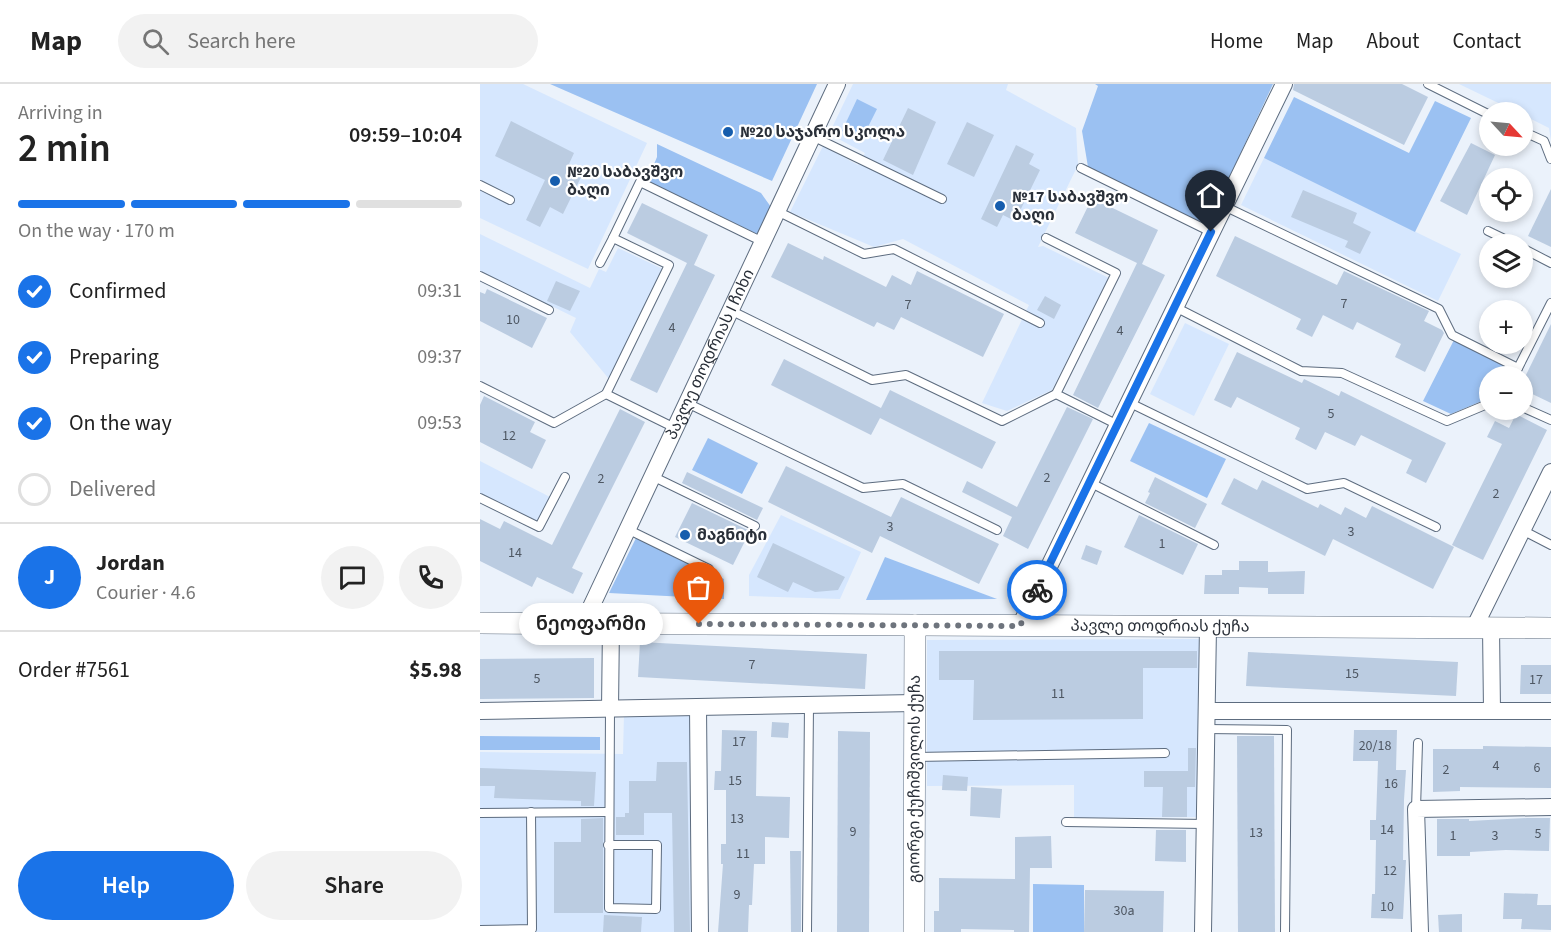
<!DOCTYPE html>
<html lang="en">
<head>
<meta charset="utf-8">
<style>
	:root { --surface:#fff; --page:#f2f2f2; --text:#222; --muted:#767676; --line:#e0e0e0; --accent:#1a73e8 }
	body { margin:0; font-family:"Source Sans 3","Noto Sans Georgian",sans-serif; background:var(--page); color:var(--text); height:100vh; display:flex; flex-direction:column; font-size:22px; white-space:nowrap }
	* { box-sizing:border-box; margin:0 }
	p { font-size:20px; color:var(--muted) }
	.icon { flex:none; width:33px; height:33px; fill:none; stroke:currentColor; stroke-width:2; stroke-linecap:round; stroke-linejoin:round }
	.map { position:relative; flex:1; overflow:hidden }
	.drawer { display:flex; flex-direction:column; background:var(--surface); width:480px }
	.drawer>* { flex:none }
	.needle { width:39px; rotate:116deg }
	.tools { position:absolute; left:999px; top:18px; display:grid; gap:12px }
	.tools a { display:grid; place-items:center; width:54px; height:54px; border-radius:50%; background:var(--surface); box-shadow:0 3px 9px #0003; font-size:30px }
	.pin { position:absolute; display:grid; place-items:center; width:51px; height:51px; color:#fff; margin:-62px -26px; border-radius:50% 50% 50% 0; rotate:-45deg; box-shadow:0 0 6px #0007 }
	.pin .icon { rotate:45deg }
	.courier { position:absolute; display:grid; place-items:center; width:60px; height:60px; margin:-30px; border:4px solid #1a73e8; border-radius:50%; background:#fff; color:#222; box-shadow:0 2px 8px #0007 }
	.bubble { position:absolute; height:42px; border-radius:21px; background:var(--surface); box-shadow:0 3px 9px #0003; font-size:20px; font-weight:600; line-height:42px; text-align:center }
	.headline em { font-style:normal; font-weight:600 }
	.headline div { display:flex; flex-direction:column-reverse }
	.headline { display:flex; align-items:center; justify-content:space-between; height:102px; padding:0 18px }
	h1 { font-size:39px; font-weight:600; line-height:45px }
	.bar { display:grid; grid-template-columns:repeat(4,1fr); gap:9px 6px; align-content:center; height:72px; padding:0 18px }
	.bar i { height:8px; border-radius:4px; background:var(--line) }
	.bar .current { background:var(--accent) }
	.bar p { grid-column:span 4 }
	.line { display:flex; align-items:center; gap:15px; padding:0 18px; border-top:2px solid var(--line) }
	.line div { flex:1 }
	.round { display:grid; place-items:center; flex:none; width:63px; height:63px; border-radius:32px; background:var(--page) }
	ol { padding:0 18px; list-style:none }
	li { display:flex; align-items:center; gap:18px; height:66px }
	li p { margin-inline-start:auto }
	li .icon { padding:6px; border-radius:50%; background:var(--accent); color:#fff; stroke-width:4 }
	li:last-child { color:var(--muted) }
	li i { width:33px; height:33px; border:3px solid var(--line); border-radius:50% }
	.primary-button { display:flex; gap:12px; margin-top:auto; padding:12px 18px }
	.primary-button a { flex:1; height:69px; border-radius:36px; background:var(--accent); color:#fff; font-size:24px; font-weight:600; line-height:69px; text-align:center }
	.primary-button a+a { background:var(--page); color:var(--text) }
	header { display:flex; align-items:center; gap:36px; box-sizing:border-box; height:84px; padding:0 30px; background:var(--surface); border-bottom:2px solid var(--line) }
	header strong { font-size:28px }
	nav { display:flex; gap:33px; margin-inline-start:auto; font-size:21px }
	.search { width:420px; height:54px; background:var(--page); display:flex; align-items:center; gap:15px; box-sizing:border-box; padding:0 21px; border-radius:33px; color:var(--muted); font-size:22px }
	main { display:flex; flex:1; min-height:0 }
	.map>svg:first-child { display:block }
</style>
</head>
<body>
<header>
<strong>Map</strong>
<div class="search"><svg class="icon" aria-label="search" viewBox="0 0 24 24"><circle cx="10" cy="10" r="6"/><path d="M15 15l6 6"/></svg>Search here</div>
<nav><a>Home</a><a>Map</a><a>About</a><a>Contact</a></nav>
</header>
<main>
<section class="drawer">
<div class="headline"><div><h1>2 min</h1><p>Arriving in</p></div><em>09:59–10:04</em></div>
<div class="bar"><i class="current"></i><i class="current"></i><i class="current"></i><i></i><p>On the way · 170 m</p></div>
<ol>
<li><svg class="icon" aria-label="check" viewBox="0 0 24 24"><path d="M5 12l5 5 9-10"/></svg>Confirmed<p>09:31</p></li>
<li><svg class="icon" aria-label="check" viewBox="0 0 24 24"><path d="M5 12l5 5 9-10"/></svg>Preparing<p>09:37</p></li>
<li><svg class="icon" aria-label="check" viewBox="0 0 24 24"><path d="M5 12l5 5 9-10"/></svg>On the way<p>09:53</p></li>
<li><i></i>Delivered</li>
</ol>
<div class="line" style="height:108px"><b class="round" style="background:var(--accent);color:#fff">J</b><div><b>Jordan</b><p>Courier · 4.6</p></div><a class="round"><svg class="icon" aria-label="chat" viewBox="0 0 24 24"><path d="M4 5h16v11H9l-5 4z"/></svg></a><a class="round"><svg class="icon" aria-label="phone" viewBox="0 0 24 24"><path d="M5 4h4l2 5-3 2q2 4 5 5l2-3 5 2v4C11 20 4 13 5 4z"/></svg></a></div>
<div class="line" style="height:78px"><div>Order #7561</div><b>$5.98</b></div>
<div class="primary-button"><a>Help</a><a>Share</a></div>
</section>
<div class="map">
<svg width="1071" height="848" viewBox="0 0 1071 848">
	<rect width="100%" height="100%" fill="#ebf2fb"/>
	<g fill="#d6e7fe">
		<path d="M0,0H43L167,59L108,185L0,134Z"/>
		<path d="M373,0H528L526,6L596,44L598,81L558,163L563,162L629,194L572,306L527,327L502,319L549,221L423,155L394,163L310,128L343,62L378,81L385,69L349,50Z"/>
		<path d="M979,0H1071V57L1069,44L1043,31L1042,28H1037Z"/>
		<path d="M784,74L981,170L958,217L761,121Z"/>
		<path d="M0,150L110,204L119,185L126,188L138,164L183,185L129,295L90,248L96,234L0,187Z"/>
		<path d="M705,239L749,260L714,332L670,310Z"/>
		<path d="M0,377L72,414L58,439L0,411Z"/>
		<path d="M301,431L381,468L360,515L269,512V491Z"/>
		<path d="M722,555V733L594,734V701L447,702V556Z"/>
		<path d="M144,630L217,631L214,848H0V668L143,670Z"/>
	</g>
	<g fill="#9bc1f2">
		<path d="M70,0H337L292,97Z"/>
		<path d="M615,0H793L727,141L608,83L602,47L618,2Z"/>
		<path d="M814,13L929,69L955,17L991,34L935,148L784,74Z"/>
		<path d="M377,15L397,25L381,57L362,47Z"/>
		<path d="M177,60L281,109L291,123L277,150L167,97L177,73Z"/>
		<path d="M975,254L1033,284L1029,292H1010L1009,314L971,330L943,317Z"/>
		<path d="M669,339L746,375L727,414L650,377Z"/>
		<path d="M228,354L278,379L262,410L212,386Z"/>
		<path d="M156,454L244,495V515L129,509Z"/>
		<path d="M405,473L517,515L386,516Z"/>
		<path d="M0,652L120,653V666H0Z"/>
		<path d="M553,800L604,801V848H553Z"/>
	</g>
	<g fill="#bbcce1">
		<path d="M814,0H922L948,13L924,61L813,6Z"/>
		<path d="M428,24L456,38L433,91L403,76Z"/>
		<path d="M31,37L94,69L89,80L104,87L83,130L70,123L60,143L46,136L65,96L15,72Z"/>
		<path d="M487,38L514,51L494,93L467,80Z"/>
		<path d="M991,59L1015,71L987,131L960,117Z"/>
		<path d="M536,61L554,70L549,80L560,86L535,137L523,131L517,143L501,135Z"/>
		<path d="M1071,105V163L1048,152Z"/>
		<path d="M823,106L877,129L873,139L891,148L880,170L865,163L868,157L811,133Z"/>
		<path d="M612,114L678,146L662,180L685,191L618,324L593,311L657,179L595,149Z"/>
		<path d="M162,119L228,151L214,181L235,191L177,309L150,296L207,179L147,149Z"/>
		<path d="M755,152L857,201L864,187L949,227L944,237L962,246L964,249L945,288L915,273L921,260L877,238L873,246L843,231L832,253L816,245L821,235L736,192Z"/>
		<path d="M308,159L343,176L344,172L406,203L412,191L431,201L437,187L524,230L503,273L421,233L414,246L397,238L394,243L291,193Z"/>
		<path d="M76,197L100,207L90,227L67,217Z"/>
		<path d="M7,205L67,234L52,264L0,237V208L5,210Z"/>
		<path d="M565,212L581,221L574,235L557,226Z"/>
		<path d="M1071,240V319L1042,305V299Z"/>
		<path d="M757,268L822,299L824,295L859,312L861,307L966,359L946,399L926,389L932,376L881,351L875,362L845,348L836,366L815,355L820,344L757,313L751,324L734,316Z"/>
		<path d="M304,275L401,324L410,306L516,358L502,385L400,334L391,351L291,301Z"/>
		<path d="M4,312L55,338L50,348L66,356L52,385L0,358V321Z"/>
		<path d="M587,323L613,335L548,465L523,452L532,433L482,408L487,397L537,423Z"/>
		<path d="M140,325L165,338L92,484L103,489L93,510L57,493L52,503L0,477V435L20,445L24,437L72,461Z"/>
		<path d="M1036,330L1067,346L1003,476L972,461L1022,360L1007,353L1015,337L1029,344Z"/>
		<path d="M306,382L411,433L421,413L519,460L499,500L400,452L392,469L288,418Z"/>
		<path d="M207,388L283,424L277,436L202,399Z"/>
		<path d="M675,393L727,420L715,444L665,419L670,409L668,408Z"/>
		<path d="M754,394L777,406L782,396L838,424L840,420L861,431L865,423L886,434L892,422L974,463L953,505L853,455L845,472L741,420Z"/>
		<path d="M212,419L270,447L253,481L195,453Z"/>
		<path d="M659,431L718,460L703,491L644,463Z"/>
		<path d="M293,459L365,493L358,506L335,508L313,498L308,508L277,493Z"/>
		<path d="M606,461L622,467L617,481L601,475Z"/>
		<path d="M759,477H788V488L825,487L824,510H788V504L759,503V510H724L725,491H742V486H759Z"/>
		<path d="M160,558L387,570L385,605L158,593Z"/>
		<path d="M459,567H717V584H663V635L493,636L494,596H459Z"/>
		<path d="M768,568L978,578L976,612L766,602Z"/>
		<path d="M114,574V614L0,615V575Z"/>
		<path d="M1041,581H1071V610H1040Z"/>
		<path d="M292,638L309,639L308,654L291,653Z"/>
		<path d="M242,646L277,647L276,712L310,713L309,754L285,753V780H274L272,821H269L268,848H238L243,780H241V760H246V706H234L235,687H241Z"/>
		<path d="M874,646H917L916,686H926L924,716L923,776H926L923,835L891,834L892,810H895L896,756H890V736H896L898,677H873Z"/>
		<path d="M358,647L390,648L389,848H357Z"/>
		<path d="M757,652H794L795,848H758Z"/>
		<path d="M1003,662L1071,663V704L980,703V707L953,708V665H1003Z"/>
		<path d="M708,664H716L715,703H707V733H682L683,703H664V687H708Z"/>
		<path d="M177,678H207L210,848H194L192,729H164V751H136V733H145V729H149V697H176Z"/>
		<path d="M0,684L116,688L114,722H101V717L14,714L15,702H0Z"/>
		<path d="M463,691L488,693L487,707L462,706Z"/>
		<path d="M491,703L522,705L520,734L490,732Z"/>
		<path d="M123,734V829H74V758H101V735Z"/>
		<path d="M1047,734H1070L1069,767L1026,766L990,768V772H957V735H989V737Z"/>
		<path d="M676,746H706V778L675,777Z"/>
		<path d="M571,752L572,784H550L549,848H534V846L481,845V848H454V827H459V794L535,795V753Z"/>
		<path d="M310,767H321V848H311Z"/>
		<path d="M605,806L684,807L683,848H604Z"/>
		<path d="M1024,809L1058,810L1057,821H1071V846L1041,845L1042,835H1023Z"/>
		<path d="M982,830V848H959L958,831Z"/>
		<path d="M124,831L162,833L161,848H123Z"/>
	</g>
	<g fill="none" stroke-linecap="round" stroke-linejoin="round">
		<defs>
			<g id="service">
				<path d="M948,0L1010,31"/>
				<path d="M1042,47L1064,57L1071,75"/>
				<path d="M332,52L462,115"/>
				<path d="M601,84L731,148"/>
				<path d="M0,101L30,116"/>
				<path d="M744,122L959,225L972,251L1038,284"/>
				<path d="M297,127L384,170L414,165L560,239"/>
				<path d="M1008,147L1035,160"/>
				<path d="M566,154L636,189L576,310L638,341"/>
				<path d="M1042,164L1071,179"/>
				<path d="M120,179L133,154"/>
				<path d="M0,192L69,226"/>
				<path d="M695,223L821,287L862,289L967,337L1010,319"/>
				<path d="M250,226L392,296L426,291L522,337L576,310"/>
				<path d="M1034,292L1071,219"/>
				<path d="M0,302L74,339L126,310"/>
				<path d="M648,318L827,405L864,399L956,443"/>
				<path d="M207,319L383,404L423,400L517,446"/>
				<path d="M1042,323L1071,336"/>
				<path d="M195,344L126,310L189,181L133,154L160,98L283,158"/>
				<path d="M172,392L275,442"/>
				<path d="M609,398L734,461"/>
				<path d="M0,414L59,443L85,393"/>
				<path d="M147,445L229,485"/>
				<path d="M1042,446L1071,461"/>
				<path d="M726,645L807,646L805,848"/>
				<path d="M435,673L685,669"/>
				<path d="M936,725L938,659"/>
				<path d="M0,729L129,728"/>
				<path d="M586,738L725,740"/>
				<path d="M128,761H177L176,825L129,824L130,625"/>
				<path d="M0,846L52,845L51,728"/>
				<path d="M327,848L329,621"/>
			</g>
			<g id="minor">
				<path id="s1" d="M103,540L357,0"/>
				<path d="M540,542L804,0"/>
				<path d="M1011,543L1012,627"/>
				<path d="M994,544L1071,388"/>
				<path d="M218,623L220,848"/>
				<path d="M130,625L131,540"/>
				<path d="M0,627L435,619"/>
				<path d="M727,627H1071"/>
				<path d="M723,848L728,543"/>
				<path d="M940,848L936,725L1071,723"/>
			</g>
			<g id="tertiary">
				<path id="s2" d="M0,539L1071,544"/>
				<path id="s3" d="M434,848L435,541"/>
			</g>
		</defs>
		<use href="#service" stroke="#5d6c7f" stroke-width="10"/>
		<use href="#minor" stroke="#5d6c7f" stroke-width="18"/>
		<use href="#tertiary" stroke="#5d6c7f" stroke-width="22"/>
		<use href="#service" stroke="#fff" stroke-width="8"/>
		<use href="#minor" stroke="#fff" stroke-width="16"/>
		<use href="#tertiary" stroke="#fff" stroke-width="21"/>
	</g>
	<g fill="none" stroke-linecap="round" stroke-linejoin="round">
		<path stroke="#6e747d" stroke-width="6" stroke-dasharray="0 10.8" d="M219,540L540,542L557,506"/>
		<path stroke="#1a73e8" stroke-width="8" d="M557,506L731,148"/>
	</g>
	<g fill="#165dad" stroke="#fff" stroke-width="2">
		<circle cx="248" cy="48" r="6"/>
		<circle cx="75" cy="97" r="6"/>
		<circle cx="520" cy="122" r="6"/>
		<circle cx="205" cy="451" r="6"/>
	</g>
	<g text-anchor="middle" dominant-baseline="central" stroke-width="4.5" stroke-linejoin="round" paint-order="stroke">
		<g font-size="14" fill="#4e5763">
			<text x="864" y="220">7</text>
			<text x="428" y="221">7</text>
			<text x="33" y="236">10</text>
			<text x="192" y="244">4</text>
			<text x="640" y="247">4</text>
			<text x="851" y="330">5</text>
			<text x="29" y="352">12</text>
			<text x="567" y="394">2</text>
			<text x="121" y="395">2</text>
			<text x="1016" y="410">2</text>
			<text x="410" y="443">3</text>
			<text x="871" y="448">3</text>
			<text x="682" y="460">1</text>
			<text x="35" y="469">14</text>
			<text x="272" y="581">7</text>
			<text x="872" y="590">15</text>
			<text x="57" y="595">5</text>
			<text x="1056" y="596">17</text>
			<text x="578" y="610">11</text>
			<text x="259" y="658">17</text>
			<text x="895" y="662">20/18</text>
			<text x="1016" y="682">4</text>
			<text x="1057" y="684">6</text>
			<text x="966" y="686">2</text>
			<text x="255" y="697">15</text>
			<text x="911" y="700">16</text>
			<text x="257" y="735">13</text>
			<text x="907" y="746">14</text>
			<text x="373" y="748">9</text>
			<text x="776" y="749">13</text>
			<text x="1058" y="750">5</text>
			<text x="973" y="752">1</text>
			<text x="1015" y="752">3</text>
			<text x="263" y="770">11</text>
			<text x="910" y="787">12</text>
			<text x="257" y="811">9</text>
			<text x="907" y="823">10</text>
			<text x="644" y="827">30a</text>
		</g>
		<g font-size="16" font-weight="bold" fill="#2a3039" stroke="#fff" text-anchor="start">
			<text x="260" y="48">№20 საჯარო სკოლა</text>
			<text x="87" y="88">№20 საბავშვო<tspan x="87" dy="18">ბაღი</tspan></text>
			<text x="532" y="113">№17 საბავშვო<tspan x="532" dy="18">ბაღი</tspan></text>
			<text x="217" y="451">მაგნიტი</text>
		</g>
		<g font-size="16" fill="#2a3039" stroke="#fff">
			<text stroke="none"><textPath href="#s1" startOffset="298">პავლე თოდრიას I ჩიხი</textPath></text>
			<text stroke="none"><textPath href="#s2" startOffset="680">პავლე თოდრიას ქუჩა</textPath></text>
			<text stroke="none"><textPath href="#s3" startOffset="153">გიორგი ქუჩიშვილის ქუჩა</textPath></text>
		</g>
	</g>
</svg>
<div class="tools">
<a><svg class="needle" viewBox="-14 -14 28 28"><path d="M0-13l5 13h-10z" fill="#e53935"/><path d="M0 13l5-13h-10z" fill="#767676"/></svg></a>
<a><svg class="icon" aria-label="locate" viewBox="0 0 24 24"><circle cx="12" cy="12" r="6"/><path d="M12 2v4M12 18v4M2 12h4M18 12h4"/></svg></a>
<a><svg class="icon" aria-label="layers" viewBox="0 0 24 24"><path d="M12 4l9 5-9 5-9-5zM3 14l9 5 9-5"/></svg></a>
<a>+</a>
<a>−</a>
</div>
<div class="pin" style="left:219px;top:540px;background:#ea580c"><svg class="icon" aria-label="bag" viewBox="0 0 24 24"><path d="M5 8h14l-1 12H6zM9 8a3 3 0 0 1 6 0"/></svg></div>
<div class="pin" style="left:731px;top:148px;background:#1f2937"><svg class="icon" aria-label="home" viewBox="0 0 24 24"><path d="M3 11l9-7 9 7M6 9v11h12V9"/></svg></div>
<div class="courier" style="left:557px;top:506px"><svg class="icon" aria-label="bike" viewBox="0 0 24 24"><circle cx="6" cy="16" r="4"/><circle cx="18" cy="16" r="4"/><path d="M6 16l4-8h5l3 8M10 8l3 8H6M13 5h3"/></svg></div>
<div class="bubble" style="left:39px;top:519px;width:144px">ნეოფარმი</div>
</div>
</main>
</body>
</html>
